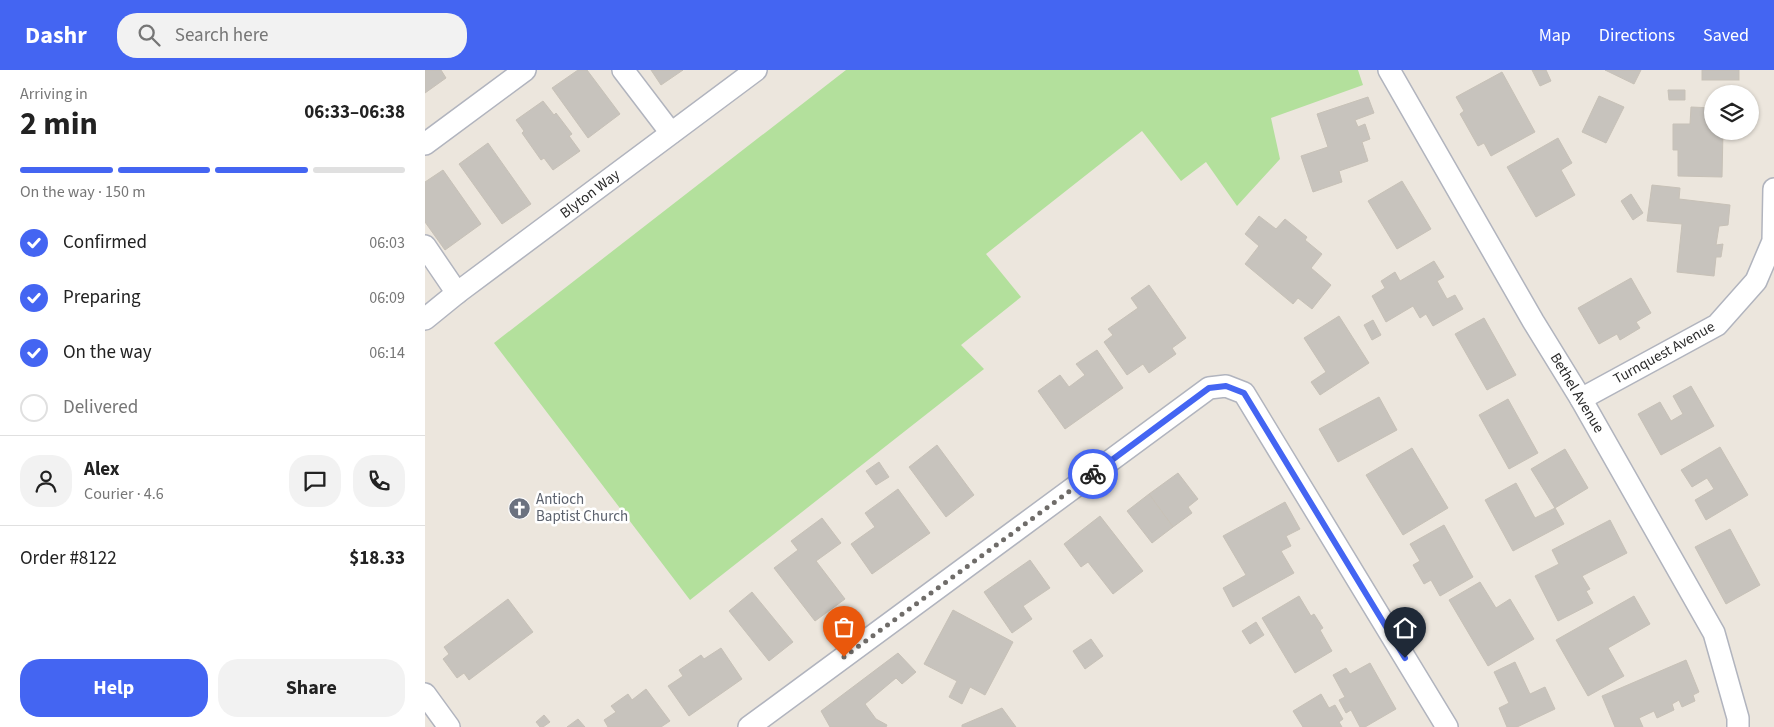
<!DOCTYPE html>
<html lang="en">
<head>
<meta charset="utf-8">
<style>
	:root { --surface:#fff; --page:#f2f2f2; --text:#222; --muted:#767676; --line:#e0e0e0; --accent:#4465f2 }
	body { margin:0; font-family:"Source Sans 3",sans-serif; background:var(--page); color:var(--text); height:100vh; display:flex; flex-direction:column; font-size:19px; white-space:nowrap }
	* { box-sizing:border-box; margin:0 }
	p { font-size:16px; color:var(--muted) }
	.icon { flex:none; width:28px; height:28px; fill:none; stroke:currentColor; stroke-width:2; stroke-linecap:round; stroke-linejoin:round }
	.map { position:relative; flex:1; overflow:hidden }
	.side { display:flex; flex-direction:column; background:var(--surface); width:425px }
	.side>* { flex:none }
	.buttons { position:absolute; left:1279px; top:15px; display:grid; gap:10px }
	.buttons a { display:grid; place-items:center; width:55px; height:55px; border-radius:50%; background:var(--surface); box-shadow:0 1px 4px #0004; font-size:25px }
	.pin { position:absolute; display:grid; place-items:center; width:42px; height:42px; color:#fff; margin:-51px -21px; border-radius:50% 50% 50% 0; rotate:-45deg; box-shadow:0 0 5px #0007 }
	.pin .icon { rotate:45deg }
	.courier { position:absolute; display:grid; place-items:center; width:50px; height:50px; margin:-25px; border:4px solid #4465f2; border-radius:50%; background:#fff; color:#222; box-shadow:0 1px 6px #0007 }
	.head em { font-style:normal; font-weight:700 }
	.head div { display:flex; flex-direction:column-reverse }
	.head { display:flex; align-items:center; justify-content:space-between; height:85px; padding:0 20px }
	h1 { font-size:32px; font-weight:700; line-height:38px }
	.bar { display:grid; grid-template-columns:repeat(4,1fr); gap:8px 5px; align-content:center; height:60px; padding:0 20px }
	.bar i { height:6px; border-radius:4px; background:var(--line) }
	.bar .on { background:var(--accent) }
	.bar p { grid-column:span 4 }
	.line { display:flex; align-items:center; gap:12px; padding:0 20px; border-top:1px solid var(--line) }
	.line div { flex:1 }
	.round { display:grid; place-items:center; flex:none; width:52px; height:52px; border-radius:20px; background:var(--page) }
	ol { padding:0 20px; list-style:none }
	li { display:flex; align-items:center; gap:15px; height:55px }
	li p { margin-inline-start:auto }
	li .icon { padding:5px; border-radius:50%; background:var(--accent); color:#fff; stroke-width:4 }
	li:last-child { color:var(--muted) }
	li i { width:28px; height:28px; border:2px solid var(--line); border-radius:50% }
	.action { display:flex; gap:10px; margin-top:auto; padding:10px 20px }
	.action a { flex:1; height:58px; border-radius:20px; background:var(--accent); color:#fff; font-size:20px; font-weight:700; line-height:58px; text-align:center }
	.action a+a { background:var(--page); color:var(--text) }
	header { display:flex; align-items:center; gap:30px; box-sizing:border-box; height:70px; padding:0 25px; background:var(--accent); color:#fff }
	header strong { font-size:24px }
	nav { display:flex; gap:28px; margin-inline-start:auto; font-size:18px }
	.search { width:350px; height:45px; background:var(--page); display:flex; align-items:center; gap:12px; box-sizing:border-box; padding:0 18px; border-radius:20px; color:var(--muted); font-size:19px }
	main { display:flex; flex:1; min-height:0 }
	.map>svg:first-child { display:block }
</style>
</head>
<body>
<header>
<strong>Dashr</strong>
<div class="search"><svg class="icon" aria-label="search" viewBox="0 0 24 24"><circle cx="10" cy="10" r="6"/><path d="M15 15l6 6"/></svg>Search here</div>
<nav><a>Map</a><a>Directions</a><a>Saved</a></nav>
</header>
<main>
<section class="side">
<div class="head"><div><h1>2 min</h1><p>Arriving in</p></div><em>06:33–06:38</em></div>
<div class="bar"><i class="on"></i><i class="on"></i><i class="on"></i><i></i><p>On the way · 150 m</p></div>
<ol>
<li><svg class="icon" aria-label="check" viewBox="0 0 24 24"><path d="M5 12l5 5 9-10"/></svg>Confirmed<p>06:03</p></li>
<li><svg class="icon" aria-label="check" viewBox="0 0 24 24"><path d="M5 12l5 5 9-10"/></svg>Preparing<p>06:09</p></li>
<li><svg class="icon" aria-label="check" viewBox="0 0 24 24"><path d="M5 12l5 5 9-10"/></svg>On the way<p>06:14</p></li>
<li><i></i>Delivered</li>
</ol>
<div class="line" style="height:90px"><a class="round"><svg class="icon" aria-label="person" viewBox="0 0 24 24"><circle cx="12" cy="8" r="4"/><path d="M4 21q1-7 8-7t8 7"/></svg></a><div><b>Alex</b><p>Courier · 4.6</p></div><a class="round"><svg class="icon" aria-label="chat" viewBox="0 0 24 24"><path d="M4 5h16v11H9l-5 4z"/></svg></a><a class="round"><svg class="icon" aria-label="phone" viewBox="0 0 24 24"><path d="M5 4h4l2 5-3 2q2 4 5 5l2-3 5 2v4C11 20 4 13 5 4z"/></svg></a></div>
<div class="line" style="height:65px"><div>Order #8122</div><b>$18.33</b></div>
<div class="action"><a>Help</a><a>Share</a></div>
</section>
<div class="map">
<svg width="1349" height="657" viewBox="0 0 1349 657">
	<rect width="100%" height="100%" fill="#ece6dd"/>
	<path fill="#b3e09c" d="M421,0H933L938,15L846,48L855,89L812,136L781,92L756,111L717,61L561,184L596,227L536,275L559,299L265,530L69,273Z"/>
	<g fill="#c7c3bd" stroke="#c7c1b7">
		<path d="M0,0H16L21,8L0,23Z"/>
		<path d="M153,0H162L195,44L163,68L127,18Z"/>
		<path d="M226,0H258L236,15Z"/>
		<path d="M1107,0H1121L1126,11L1115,16Z"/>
		<path d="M1180,0H1216L1209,14Z"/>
		<rect x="1277" y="0" width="37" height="10"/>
		<path d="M1077,2L1110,62L1066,86L1059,73L1053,76L1035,44L1039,41L1031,27Z"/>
		<path d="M1243,20H1260V30H1244Z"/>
		<path d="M1174,26L1199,37L1181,73L1157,62Z"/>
		<path d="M943,27L949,43L930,50L933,57L940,54L945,69L937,72L943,91L914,101L917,112L888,122L876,86L903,77L892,44Z"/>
		<path d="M118,31L129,45L131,43L147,64L144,66L155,81L128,100L119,88L116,90L97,63L99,61L91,50Z"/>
		<path d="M1266,37L1288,38V61H1298L1297,107L1253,106V80H1248V54H1265Z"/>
		<path d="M1133,68L1147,93L1136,100L1150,125L1111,147L1082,97Z"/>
		<path d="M63,73L106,134L77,154L34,94Z"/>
		<path d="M18,100L56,154L20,180L0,152V112Z"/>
		<path d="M977,111L1006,159L972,179L943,131Z"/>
		<path d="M1227,115L1255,118L1254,129L1305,135L1303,155L1294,156L1291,175L1298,174L1296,187H1291L1289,206L1252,202L1257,154L1222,151Z"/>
		<path d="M1206,124L1218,143L1208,150L1196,131Z"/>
		<path d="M834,146L851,159L860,149L882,167L880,170L897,184L886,198L906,215L887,239L873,228L868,234L820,194L834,176L820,164Z"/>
		<path d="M1009,191L1019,207L1012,211L1022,229L1030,225L1038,239L1008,256L1001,244L995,248L988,236L961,252L947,226L960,218L956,211L970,202L975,211Z"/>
		<path d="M1206,208L1226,243L1211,252L1215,258L1195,270L1192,264L1174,274L1153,238Z"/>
		<path d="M724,215L761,268L747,278L751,284L724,303L718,294L702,305L679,272L688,265L683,259L713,238L706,228Z"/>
		<path d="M914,246L944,293L895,325L886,312L901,302L879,268Z"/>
		<path d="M1059,248L1091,305L1062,320L1030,264Z"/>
		<path d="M948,250L956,265L947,270L939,255Z"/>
		<path d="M672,280L698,318L640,359L613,321L635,305L644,317L660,305L651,294Z"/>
		<path d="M1266,316L1289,356L1236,385L1213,344L1235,332L1246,351L1258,344L1248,326Z"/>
		<path d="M954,327L972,360L913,392L894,359Z"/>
		<path d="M1083,329L1113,383L1084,399L1054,345Z"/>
		<path d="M512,375L549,425L521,447L484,397Z"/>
		<path d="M1295,377L1323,425L1281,450L1270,430L1289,419L1282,408L1267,417L1256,400Z"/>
		<path d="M987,378L1023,438L978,465L941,405Z"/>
		<path d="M1140,379L1163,418L1130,438L1106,399Z"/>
		<path d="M454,392L464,407L451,415L441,401Z"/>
		<path d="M753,403L773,429L763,437L767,443L748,457L724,424Z"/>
		<path d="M1091,413L1110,448L1130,438L1139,454L1088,481L1060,430Z"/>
		<path d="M473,419L505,463L447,504L426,474L450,457L440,443Z"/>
		<path d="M724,424L748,457L727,473L702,441Z"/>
		<path d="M860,432L875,459L861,466L866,476L856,481L869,503L808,537L798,518L821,505L798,466Z"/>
		<path d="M675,446L718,501L688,524L663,492L656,497L639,474Z"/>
		<path d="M397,448L416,473L391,491L420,529L390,551L349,498L373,480L366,471Z"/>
		<path d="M1185,450L1202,483L1157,506L1165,519L1161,521L1168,533L1133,551L1110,506L1134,494L1127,480Z"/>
		<path d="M1019,455L1048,507L1015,526L1006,510L999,514L988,495L995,491L985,474Z"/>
		<path d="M1305,459L1335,515L1301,534L1270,477Z"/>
		<path d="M605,490L625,518L598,536L607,549L587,563L559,522Z"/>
		<path d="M1055,512L1071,538L1085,529L1109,569L1063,596L1024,530Z"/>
		<path d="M327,522L368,572L344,591L304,541Z"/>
		<path d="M874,526L886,546L889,544L898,558L895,560L907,581L870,603L837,548Z"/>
		<path d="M1209,526L1225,554L1183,578L1199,606L1163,626L1131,570Z"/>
		<path d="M83,529L108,562L44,610L39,603L32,608L18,589L24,584L19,577Z"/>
		<path d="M528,540L588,572L560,625L545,617L537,634L524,627L532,611L499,594Z"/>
		<path d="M831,552L839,565L825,574L817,561Z"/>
		<path d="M666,569L678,586L660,599L648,581Z"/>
		<path d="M296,578L317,609L264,646L243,616L258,606L254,600L276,585L279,589Z"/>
		<path d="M473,583L491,602L477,614L471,608L440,634L451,649L462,655L461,657H405L396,641Z"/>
		<path d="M1261,590L1274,622L1268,625L1270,631L1257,637L1254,630L1247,634L1249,640L1232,648L1229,641L1214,648L1218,657H1190L1177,626Z"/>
		<path d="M1090,592L1105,624L1120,617L1130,639L1092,657H1082L1074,638L1084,633L1069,602Z"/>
		<path d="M945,593L971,639L940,657H935L926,640L921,643L914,630L920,627L908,605L921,598L925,604Z"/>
		<path d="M221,619L245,651L236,657H183L179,650L191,642L186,636L203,624L207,630Z"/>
		<path d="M896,624L904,638L910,635L918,649L914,652L917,657H878L868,641Z"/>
		<path d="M577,638L591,657H537V655Z"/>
		<path d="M119,645L125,652L118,657H115L111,652Z"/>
		<path d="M153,649L160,657H142Z"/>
	</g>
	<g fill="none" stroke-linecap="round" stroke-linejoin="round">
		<defs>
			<g id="minor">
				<path d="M198,0L246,63"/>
				<path d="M964,0L1108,251L1156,329L1289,563L1313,648V657"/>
				<path d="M0,74L100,0"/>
				<path d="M0,176L32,223"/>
				<path d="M0,249L32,223L331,0"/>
				<path d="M1156,329L1292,255L1331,211L1348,171L1349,119"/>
				<path d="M0,624L24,657"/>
				<path d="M324,657L784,318L801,316L819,323L1022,657"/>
			</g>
		</defs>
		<use href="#minor" stroke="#b1b4be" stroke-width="24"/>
		<use href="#minor" stroke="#fff" stroke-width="21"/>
	</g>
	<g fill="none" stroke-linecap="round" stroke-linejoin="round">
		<path stroke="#6f6c69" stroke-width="5" stroke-dasharray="0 9" d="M419,587L668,404"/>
		<path stroke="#4465f2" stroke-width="6" d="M668,404L784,318L801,316L819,323L980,588"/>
	</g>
	<defs>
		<symbol id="church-disc" viewBox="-11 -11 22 22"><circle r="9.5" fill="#6b7280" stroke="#fff"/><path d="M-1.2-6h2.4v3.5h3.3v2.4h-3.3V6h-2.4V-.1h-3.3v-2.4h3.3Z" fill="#fff"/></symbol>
	</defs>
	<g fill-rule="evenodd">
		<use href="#church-disc" x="82" y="426" width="25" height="25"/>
	</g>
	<g text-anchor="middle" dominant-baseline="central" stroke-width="5" stroke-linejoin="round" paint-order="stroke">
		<g font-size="15" fill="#2b2b2b" stroke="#fff">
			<text transform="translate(165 124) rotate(-37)">Blyton Way</text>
			<text transform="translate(1239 283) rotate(-29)">Turnquest Avenue</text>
			<text transform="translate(1152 323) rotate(59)">Bethel Avenue</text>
		</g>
		<g font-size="15" fill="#5b616d" stroke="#fff" text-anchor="start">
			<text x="111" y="429">Antioch<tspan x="111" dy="17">Baptist Church</tspan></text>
		</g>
	</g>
</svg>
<div class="buttons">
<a><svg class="icon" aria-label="layers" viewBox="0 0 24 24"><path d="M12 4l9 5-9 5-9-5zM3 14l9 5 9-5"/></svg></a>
</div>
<div class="pin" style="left:419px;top:587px;background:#ea580c"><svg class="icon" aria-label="bag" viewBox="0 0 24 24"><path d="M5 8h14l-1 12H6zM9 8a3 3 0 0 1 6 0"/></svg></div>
<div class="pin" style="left:980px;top:588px;background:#1f2937"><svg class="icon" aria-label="home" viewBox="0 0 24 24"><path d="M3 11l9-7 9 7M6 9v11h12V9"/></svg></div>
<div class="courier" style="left:668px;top:404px"><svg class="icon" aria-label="bike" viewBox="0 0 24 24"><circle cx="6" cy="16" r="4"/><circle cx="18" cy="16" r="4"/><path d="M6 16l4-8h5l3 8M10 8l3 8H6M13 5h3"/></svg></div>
</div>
</main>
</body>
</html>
